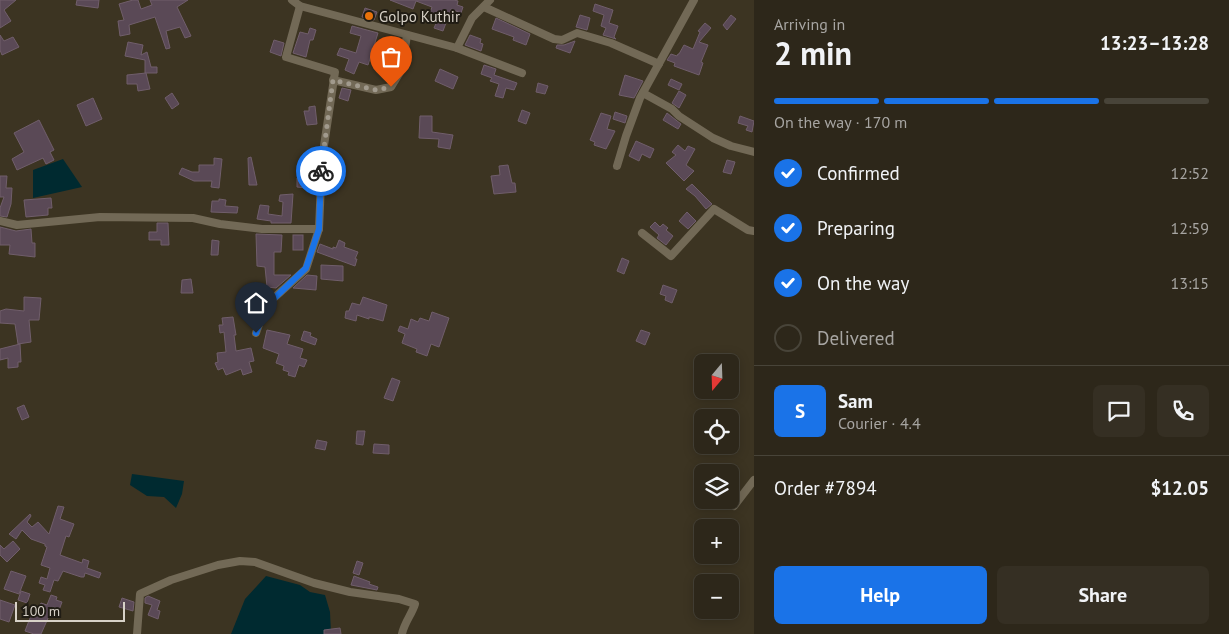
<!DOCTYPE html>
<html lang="en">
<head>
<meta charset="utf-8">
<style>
	:root { --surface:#2d271a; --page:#352f23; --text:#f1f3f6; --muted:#a7a5a2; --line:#484439; --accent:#1a73e8 }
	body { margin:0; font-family:"PT Sans",sans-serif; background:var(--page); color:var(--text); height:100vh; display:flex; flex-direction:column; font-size:19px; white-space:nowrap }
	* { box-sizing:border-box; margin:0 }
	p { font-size:16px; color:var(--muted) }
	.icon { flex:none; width:28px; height:28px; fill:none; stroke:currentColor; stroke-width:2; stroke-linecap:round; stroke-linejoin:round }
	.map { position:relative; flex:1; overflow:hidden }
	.side { display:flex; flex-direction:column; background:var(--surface); width:475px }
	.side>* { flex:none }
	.needle { width:32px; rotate:199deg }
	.fabs { position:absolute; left:694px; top:354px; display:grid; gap:10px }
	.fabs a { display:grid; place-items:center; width:45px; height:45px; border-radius:8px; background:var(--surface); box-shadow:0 2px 12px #0003,0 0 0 1px var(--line); font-size:25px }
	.scale { position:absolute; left:15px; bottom:12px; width:110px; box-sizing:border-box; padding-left:5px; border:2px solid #d7d1c7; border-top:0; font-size:14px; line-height:18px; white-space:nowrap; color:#d7d1c7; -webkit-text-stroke:4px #201c14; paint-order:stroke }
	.pin { position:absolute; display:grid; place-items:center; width:42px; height:42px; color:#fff; margin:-51px -21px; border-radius:50% 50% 50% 0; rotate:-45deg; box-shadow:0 0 5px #0007 }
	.pin .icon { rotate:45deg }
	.courier { position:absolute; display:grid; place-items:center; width:50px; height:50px; margin:-25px; border:4px solid #1a73e8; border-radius:50%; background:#fff; color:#222; box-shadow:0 1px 6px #0007 }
	.head em { font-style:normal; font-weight:700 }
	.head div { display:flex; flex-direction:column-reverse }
	.head { display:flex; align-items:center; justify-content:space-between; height:85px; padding:0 20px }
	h1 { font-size:32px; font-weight:700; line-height:38px }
	.bar { display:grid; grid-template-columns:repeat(4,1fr); gap:8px 5px; align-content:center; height:60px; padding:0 20px }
	.bar i { height:6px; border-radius:4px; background:var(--line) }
	.bar .on { background:var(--accent) }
	.bar p { grid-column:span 4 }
	.line { display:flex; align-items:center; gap:12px; padding:0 20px; border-top:1px solid var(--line) }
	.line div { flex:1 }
	.round { display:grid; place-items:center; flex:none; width:52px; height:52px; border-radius:8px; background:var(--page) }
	ol { padding:0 20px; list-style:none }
	li { display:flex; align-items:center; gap:15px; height:55px }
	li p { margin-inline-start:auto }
	li .icon { padding:5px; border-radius:50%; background:var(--accent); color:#fff; stroke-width:4 }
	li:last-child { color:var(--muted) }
	li i { width:28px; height:28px; border:2px solid var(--line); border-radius:50% }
	.button { display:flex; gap:10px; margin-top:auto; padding:10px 20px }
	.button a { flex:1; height:58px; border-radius:8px; background:var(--accent); color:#fff; font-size:20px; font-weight:700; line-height:58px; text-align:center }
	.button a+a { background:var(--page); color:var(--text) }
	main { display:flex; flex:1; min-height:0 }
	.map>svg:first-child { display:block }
</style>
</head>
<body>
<main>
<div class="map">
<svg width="754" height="634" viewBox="0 0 754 634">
	<rect width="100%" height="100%" fill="#3c3422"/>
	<g fill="#002a30">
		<path d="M63,159L82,187L33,198V170Z"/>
		<path d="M132,474L184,481L182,494L176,508L164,497L147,496L130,485Z"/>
		<path d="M266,576L300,585L310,592L325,595L330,612L331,634H231L245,599Z"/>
	</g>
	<g fill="#5a4956" stroke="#705e6b">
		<path d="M0,0H16L4,10L11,21L0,28Z"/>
		<path d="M77,0H99L98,8L76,5Z"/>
		<path d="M133,0H138L141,9L152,5L150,0H188L177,7L191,36L185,38L180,27L166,31L170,48L166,49L155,17L129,25L130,34L120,36L118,21L124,20L119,4Z"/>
		<path d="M390,0H454L458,1L457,5L463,7L461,13L451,9L443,31L434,28L438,19L429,16L432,7L416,1L413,9Z"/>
		<path d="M595,4L613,10L609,23L618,26L614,37L616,39L603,35L606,28L601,26L604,15L593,11Z"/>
		<path d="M365,8L377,12L374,20L362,17Z"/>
		<path d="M580,15L590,18L587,30L576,27Z"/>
		<path d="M731,15L736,19L727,30L723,25Z"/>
		<path d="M496,18L530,34L526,45L513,40L514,37L492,29Z"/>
		<path d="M705,23L711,28L699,42L708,45L701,62L703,63L699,75L674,66L675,63L667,60L671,54L677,56L678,54H679L684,45L693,49L700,32L698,31Z"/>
		<path d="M352,26L378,33L368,65L359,62L354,74L345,70L349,59L337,55L340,48L356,53L361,36L350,33Z"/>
		<path d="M310,28L316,30L313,40H310L306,57L293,53L300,32L308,34Z"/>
		<path d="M0,35L4,41L13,37L19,47L2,55L0,50Z"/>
		<path d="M470,35L481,39L480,43L483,44L481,51L465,45Z"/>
		<path d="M274,40L284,43L281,56L270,52Z"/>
		<path d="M575,41L570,53L556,48L557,45H564Z"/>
		<path d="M128,42L143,45L141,55L147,52L151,67H157V73H145V60L125,56Z"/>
		<path d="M484,65L496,69L494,75L517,83L514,90L506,88L503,98L495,96L499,84L490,81L492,78L481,74Z"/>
		<path d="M440,69L458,77L453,89L435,81Z"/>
		<path d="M146,73L150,89L138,91L137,84H127V75Z"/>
		<path d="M625,75L643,81L634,98L619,95Z"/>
		<path d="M671,79L682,84L679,90L668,85Z"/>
		<path d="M538,83L548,86L545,94L536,92Z"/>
		<path d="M342,88L351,90L348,101L339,98Z"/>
		<path d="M679,91L686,95L679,108L672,103Z"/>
		<path d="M172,93L179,104L172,109L165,98Z"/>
		<path d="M93,98L102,119L86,126L77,105Z"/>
		<path d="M315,106L317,124L307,125L304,111H309V107Z"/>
		<path d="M522,110L530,113L526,124L518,121Z"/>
		<path d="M615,112L627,116L625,123L613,119Z"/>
		<path d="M601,113L611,116L607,129L615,131L606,149L594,145L595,142L590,140Z"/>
		<path d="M667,113L681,124L678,129L663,120Z"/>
		<path d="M420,116H432V132L453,135L450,149L438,147L439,139L419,138Z"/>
		<path d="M740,116L754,121L752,132L746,130L748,126L738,123Z"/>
		<path d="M39,120L54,150L50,152L54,160L46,164L43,158L17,170L12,159L24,152L14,133Z"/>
		<path d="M636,141L654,149L650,158L642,154L639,161L629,156Z"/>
		<path d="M678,145L685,151L688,146L695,149L686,165L694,171L684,181L666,163L676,155L672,152Z"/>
		<path d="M251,157L257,185H249L248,158Z"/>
		<path d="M214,158L222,159L219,188L211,187L212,181H194L179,174L182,168L192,172H199V165H214Z"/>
		<path d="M727,160L735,162L731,174L723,172Z"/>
		<path d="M508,165L512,183H515L516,192L494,194L491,176L500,175L499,166Z"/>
		<path d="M0,176H7L6,188H12L11,204L7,217L0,216V208L4,197H0Z"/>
		<path d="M297,178H306V181L315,182V189L297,187Z"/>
		<path d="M692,184L712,204L706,209L695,196L686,189Z"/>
		<path d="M293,194L291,223H271V221L257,219L260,205L269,206L268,214L282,216L283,202L279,201L280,195Z"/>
		<path d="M51,198L52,208H48V215L26,217L24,200Z"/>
		<path d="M219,199L226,200L225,206L238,207L237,213L211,212L212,201H219Z"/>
		<path d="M687,212L696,221L688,229L679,221Z"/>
		<path d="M655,222L660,227L663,224L668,228L666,230L673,236L666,245L657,238L659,235L650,227Z"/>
		<path d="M157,223H168L169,245H161V240H149V232H157Z"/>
		<path d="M0,227L16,231L31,229L32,243H35V257L9,254L10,245H0Z"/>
		<path d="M256,234L282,235L281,252H274V275H291L276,288L267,287L265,267L257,266Z"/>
		<rect x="293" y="235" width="10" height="15"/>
		<path d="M212,240L219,241L218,255H211Z"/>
		<path d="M339,240L345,243L344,247L358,252L355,259H357L355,266L317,252L320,244L333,249V247L336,248Z"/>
		<path d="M622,258L629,261L624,274L617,271Z"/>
		<path d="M321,265L343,266V281L321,279Z"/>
		<path d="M307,275L317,276L316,290L293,288Z"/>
		<path d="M191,279L193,293H181L182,280Z"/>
		<path d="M663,285L677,290L672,303L665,300L666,296L660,294Z"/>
		<path d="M24,297L41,298L39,320H29L31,342L18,344L15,324L0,323V311L6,309L24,311Z"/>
		<path d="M363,297L387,305L383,321L369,317V319L357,315L356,321L345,318L346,311H349L352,303L360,305Z"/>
		<path d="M432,312L449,318L439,347L431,344L427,356L416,352L417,349L402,343L405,334L398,331L400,326L408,329L411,319L418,322L420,318L429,321Z"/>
		<path d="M233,317L236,335H234L236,351L251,348L254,361L249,362L252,372L243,375L241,369L226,375L223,368L218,370L215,363L218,362L217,353L226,352L224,332L220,333L219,325H223L222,318Z"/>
		<path d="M267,330L290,335L287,344L303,349L300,358L307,360L304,367L299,365L295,377L288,375L289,372L283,370L284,366L276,363L279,354L263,348Z"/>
		<path d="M641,330L650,333L645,345L636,341Z"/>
		<path d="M304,331L311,333L310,336L317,339L315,345L301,340Z"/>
		<path d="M20,344L21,362H18V367L8,368V358L0,360V349Z"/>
		<path d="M392,378L400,381L393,401L384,398Z"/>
		<path d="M24,405L29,417L22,420L17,408Z"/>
		<path d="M357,431H365L363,445L356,444Z"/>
		<path d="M317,440L327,442L325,450L315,448Z"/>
		<path d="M374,444L389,445V454L373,453Z"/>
		<path d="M58,506L64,507L60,519L74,524L69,537L66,536L60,555L82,563L83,559L89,561L87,568L101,573L99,578L85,573L84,577H81L63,571L58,581L54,580L50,592L43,590L45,585L39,583L41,577L47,579L50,568L41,565L47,547L45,546V544L31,539L22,530L16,539L9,534L30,514L31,516L27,522L32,527L38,522L49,534Z"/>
		<path d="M13,541L20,549L7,562L0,555V545L4,549Z"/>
		<path d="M357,561L363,563L359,575L353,573Z"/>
		<path d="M11,571L26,576L19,594L4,589Z"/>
		<path d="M354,576L370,582L369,584L378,587L377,590L351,585Z"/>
		<path d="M21,591L30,594L27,603L18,600Z"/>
		<path d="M51,595L57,597L56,600L62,602L59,610L53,607L41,634H34L25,631L32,613L36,614L41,603L47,605Z"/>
		<path d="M148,596L160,601L157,610L160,611L158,619L148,615L152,605L145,603V598Z"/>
		<path d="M122,598L134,602L133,611L119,607Z"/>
		<path d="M0,600L15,605L9,622L0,619Z"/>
		<path d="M340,628L341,634H324V630Z"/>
	</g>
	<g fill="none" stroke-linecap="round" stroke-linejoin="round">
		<g stroke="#726956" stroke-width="8">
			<path d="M292,0L300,6L457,48L472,18L490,0"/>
			<path d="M484,7L554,39L562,40L577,33L611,43L659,64"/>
			<path d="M457,48L522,73"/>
			<path d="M333,80L376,90L391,87L402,69L407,35"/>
			<path d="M643,93L672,109L679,116L713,138L731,146L754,152"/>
			<path d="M617,166L626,136L640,98L694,0"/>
			<path d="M0,221L17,225L100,217L193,218L220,224L262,229H319"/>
			<path d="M642,233L671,256L714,209L748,230L754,231"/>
			<path d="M256,333L266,305L306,269L319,229L322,159L335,72L286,57L300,6"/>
			<path d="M734,506L754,480"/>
			<path d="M137,634L140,594L171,580L218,565L240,561L255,562L314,583L350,592L399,599L415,604C412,614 404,623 402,634"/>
		</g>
	</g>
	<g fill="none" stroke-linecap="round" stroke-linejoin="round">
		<path stroke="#a19a8d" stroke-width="5" stroke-dasharray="0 9" d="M321,171L333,80L376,90L391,87"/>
		<path stroke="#1a73e8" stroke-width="6" d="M256,333L266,306L306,268L319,229L321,171"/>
	</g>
	<circle fill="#e8710a" stroke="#201c14" stroke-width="2" cx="369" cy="16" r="5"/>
	<g text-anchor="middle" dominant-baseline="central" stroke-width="4" stroke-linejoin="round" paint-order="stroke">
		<g font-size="15" fill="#d7d1c7" stroke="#201c14" text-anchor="start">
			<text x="379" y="16">Golpo Kuthir</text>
		</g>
	</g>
</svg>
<div class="fabs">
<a><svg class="needle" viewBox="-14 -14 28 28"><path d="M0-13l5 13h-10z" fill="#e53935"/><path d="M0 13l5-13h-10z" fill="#a7a5a2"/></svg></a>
<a><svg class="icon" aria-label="locate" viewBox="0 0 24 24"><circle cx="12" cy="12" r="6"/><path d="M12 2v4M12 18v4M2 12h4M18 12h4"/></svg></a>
<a><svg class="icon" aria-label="layers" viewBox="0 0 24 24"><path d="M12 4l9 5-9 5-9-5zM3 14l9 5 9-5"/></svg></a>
<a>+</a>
<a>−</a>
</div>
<div class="scale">100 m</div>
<div class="pin" style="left:391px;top:87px;background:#ea580c"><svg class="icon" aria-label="bag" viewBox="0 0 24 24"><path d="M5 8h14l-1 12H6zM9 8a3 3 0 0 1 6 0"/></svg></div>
<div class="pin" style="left:256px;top:333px;background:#1f2937"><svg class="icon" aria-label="home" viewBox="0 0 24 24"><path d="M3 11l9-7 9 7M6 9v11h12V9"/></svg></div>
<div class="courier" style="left:321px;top:171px"><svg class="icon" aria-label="bike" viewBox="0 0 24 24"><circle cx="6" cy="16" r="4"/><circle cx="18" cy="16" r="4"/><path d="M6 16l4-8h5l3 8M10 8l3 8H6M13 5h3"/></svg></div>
</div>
<section class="side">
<div class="head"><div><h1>2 min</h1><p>Arriving in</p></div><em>13:23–13:28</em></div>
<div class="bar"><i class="on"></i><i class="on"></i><i class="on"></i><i></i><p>On the way · 170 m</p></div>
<ol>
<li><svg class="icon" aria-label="check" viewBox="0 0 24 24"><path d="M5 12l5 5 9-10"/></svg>Confirmed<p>12:52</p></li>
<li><svg class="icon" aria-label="check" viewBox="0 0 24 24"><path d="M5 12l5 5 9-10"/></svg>Preparing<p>12:59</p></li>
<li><svg class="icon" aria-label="check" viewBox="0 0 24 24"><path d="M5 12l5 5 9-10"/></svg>On the way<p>13:15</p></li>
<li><i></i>Delivered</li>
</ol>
<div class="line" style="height:90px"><b class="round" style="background:var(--accent);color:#fff">S</b><div><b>Sam</b><p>Courier · 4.4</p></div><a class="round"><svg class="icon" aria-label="chat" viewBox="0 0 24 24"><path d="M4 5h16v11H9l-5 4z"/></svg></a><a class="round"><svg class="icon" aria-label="phone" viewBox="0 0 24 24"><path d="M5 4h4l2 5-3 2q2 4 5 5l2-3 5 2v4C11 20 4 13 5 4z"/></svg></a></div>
<div class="line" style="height:65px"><div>Order #7894</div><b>$12.05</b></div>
<div class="button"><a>Help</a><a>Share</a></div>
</section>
</main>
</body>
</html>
